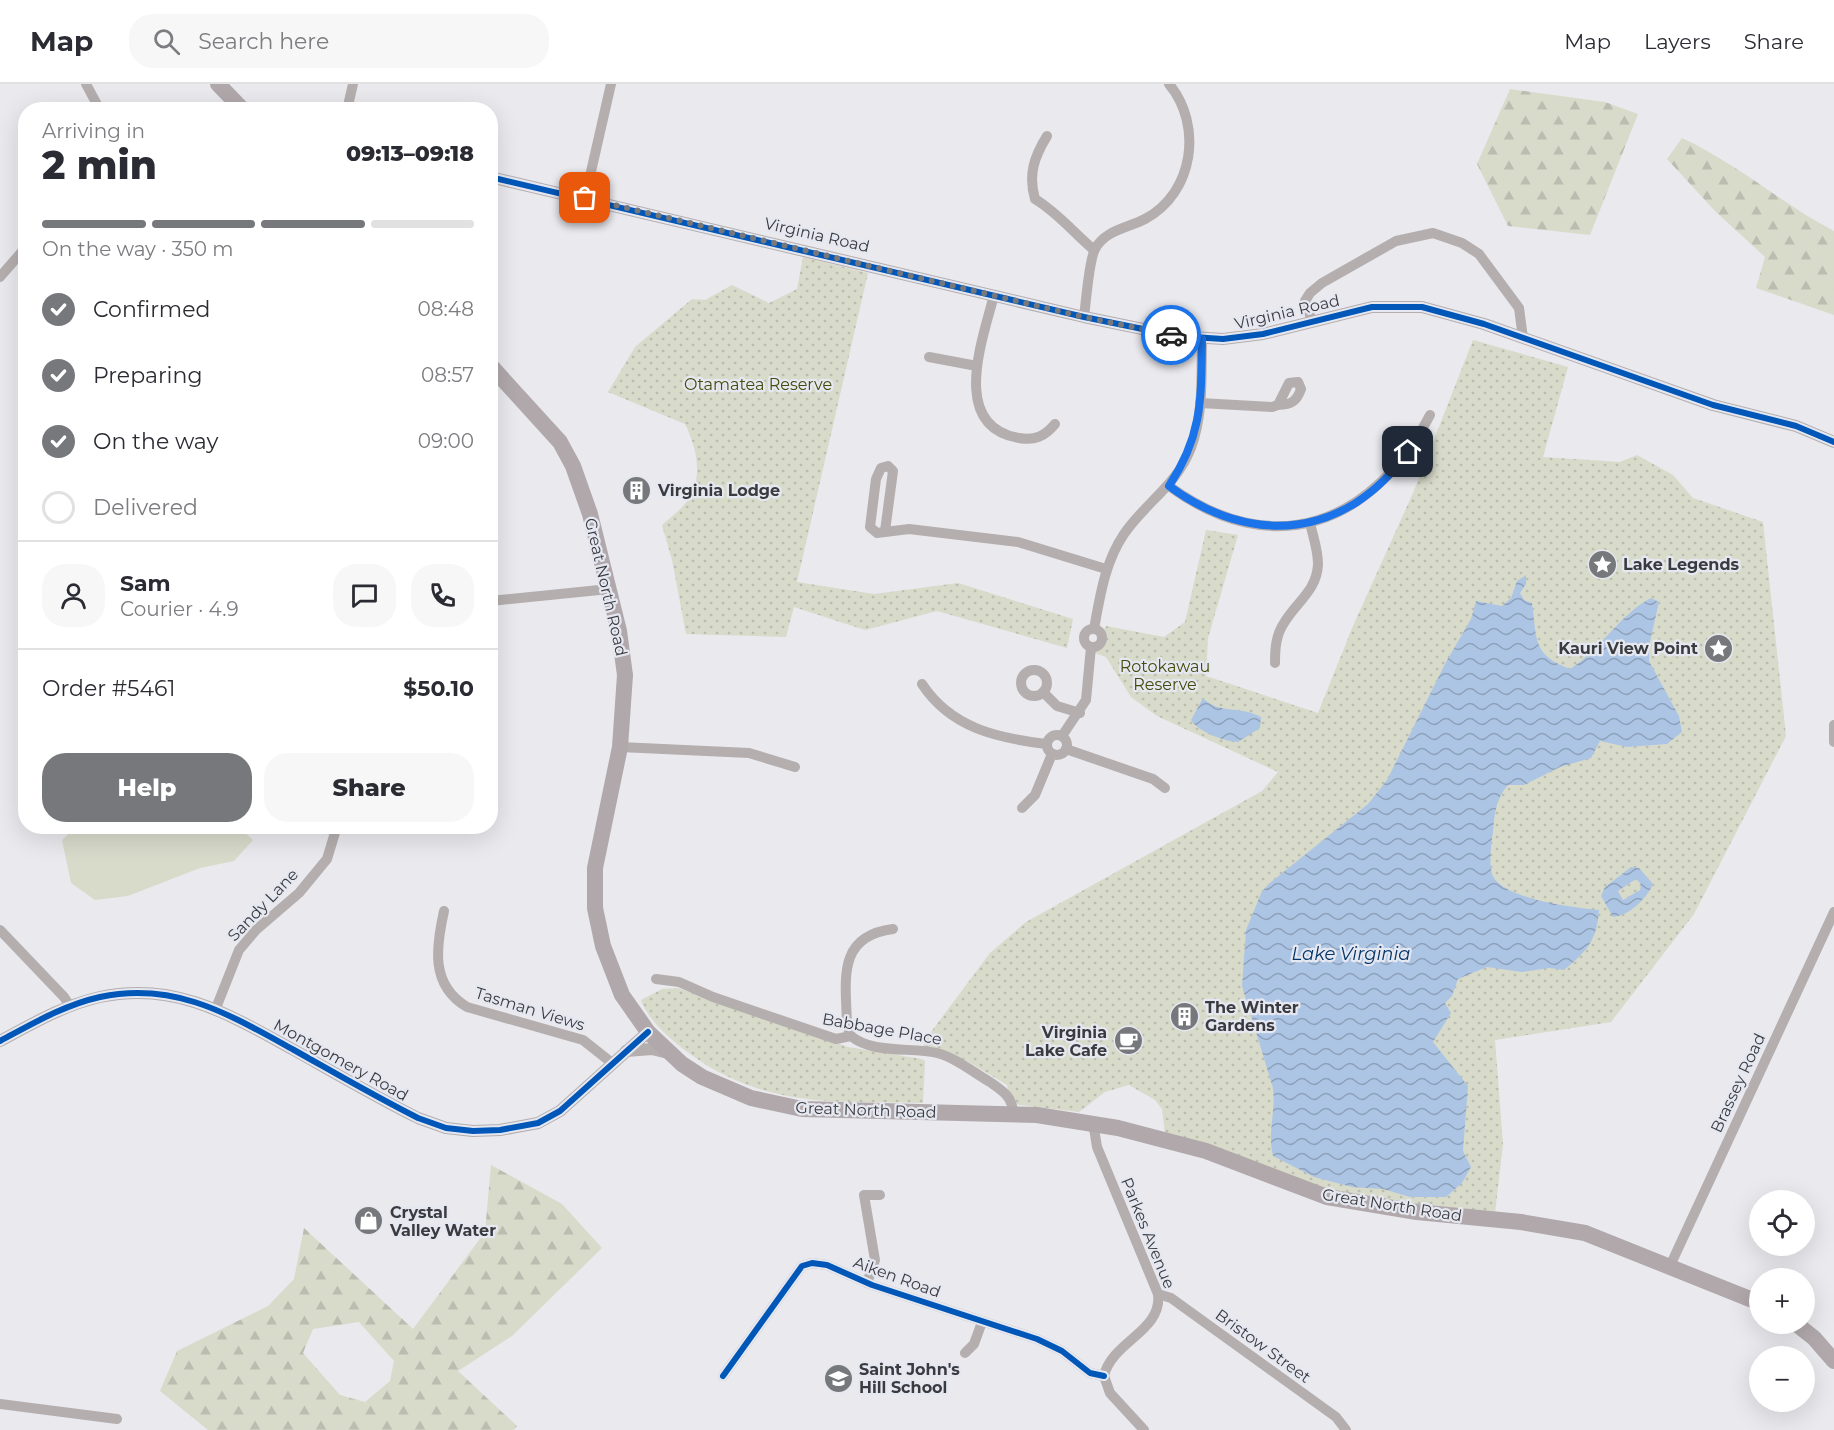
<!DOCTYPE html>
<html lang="en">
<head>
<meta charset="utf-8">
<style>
	:root { --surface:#fff; --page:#f7f7f7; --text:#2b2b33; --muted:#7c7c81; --line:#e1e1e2; --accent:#77787c }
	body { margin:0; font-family:Montserrat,sans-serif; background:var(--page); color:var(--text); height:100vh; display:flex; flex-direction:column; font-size:22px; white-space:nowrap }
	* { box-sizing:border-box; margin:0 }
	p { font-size:20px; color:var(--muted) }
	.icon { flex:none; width:33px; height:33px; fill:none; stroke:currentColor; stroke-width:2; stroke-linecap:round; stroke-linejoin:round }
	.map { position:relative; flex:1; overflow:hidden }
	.sheet { position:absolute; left:18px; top:18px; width:480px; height:732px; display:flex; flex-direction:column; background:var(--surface); border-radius:24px; box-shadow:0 6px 24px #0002 }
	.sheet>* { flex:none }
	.buttons { position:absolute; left:1749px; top:1106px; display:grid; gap:12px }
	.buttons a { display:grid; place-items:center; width:66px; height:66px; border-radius:50%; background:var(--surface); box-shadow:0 6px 24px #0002; font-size:30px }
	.pin { position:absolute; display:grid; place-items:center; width:51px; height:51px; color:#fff; margin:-26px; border-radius:12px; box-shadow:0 3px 9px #0006 }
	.courier { position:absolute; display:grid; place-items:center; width:60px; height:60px; margin:-30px; border:4px solid #1a73e8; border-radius:50%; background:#fff; color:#222; box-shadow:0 2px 8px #0007 }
	.headline em { font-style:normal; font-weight:800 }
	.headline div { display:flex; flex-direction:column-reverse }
	.headline { display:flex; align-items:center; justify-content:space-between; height:102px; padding:0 24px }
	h1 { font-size:39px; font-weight:800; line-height:45px }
	.bar { display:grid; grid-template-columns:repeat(4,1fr); gap:9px 6px; align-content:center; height:72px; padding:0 24px }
	.bar i { height:8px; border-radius:4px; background:var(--line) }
	.bar .selected { background:var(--accent) }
	.bar p { grid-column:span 4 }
	.line { display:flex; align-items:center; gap:15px; padding:0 24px; border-top:2px solid var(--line) }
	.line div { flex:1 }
	.round { display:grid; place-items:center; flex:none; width:63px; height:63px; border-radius:24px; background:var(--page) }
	ol { padding:0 24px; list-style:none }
	li { display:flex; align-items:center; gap:18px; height:66px }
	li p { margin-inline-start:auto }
	li .icon { padding:6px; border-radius:50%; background:var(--accent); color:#fff; stroke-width:4 }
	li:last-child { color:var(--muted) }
	li i { width:33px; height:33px; border:3px solid var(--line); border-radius:50% }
	.button { display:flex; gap:12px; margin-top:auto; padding:12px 24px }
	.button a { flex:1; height:69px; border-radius:24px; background:var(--accent); color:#fff; font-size:24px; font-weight:800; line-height:69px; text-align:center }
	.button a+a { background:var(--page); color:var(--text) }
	header { display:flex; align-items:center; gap:36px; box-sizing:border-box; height:84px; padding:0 30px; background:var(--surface); border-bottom:2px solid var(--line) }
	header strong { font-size:28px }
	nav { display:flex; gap:33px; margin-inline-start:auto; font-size:21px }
	.search { width:420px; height:54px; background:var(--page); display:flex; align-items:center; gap:15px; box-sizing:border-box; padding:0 21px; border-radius:24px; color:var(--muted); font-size:22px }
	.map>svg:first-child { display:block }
</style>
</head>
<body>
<header>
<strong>Map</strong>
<div class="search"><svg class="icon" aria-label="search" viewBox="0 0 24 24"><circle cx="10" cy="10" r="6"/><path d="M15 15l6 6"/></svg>Search here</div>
<nav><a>Map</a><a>Layers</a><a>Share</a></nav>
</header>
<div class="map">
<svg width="1834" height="1346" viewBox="0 0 1834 1346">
	<defs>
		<pattern id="forest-firs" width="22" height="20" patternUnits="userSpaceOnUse" patternTransform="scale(1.5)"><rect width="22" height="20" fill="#d8dbca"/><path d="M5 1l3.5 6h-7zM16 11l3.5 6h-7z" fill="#babdaf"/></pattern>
		<pattern id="park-dots" width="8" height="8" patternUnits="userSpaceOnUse" patternTransform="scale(1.5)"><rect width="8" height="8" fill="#d8dbca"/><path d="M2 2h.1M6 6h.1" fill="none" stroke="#babdaf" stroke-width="1.8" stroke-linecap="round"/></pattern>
		<pattern id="water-waves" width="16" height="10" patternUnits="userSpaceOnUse" patternTransform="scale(1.5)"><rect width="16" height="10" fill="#adc5e4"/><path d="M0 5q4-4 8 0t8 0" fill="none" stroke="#8ea1ba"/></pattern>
	</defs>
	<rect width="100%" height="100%" fill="#e9e9ee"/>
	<path fill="#d8dbca" d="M77,742L239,743L253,756L234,777L200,784L128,812L95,816L71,799L62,756Z"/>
	<g fill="url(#forest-firs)" fill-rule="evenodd">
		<path d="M1510,5L1605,18L1638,30L1590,151L1508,142L1477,80Z"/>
		<path d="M1682,54C1736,79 1781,119 1834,147V231L1756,204L1765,173L1716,128L1667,75Z"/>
		<path d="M491,1081L562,1120L602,1164L512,1252L458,1287L517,1342L513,1346H208L160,1307L177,1267L268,1222L294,1195L304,1144L413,1245L485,1148ZM359,1238L394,1277L390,1297L365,1318L340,1311L303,1269L313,1245Z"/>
	</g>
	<g fill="url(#park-dots)">
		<path d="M803,173L868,189L797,498L874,510L958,499L1073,535L1067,564L937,527L865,546L794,523L786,553L686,550L672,476L662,441C672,432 690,419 694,405C701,383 695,360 685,340L608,308L635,263L692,215L705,216L732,201L769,219L797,205Z"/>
		<path d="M1473,256L1568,283L1543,373L1620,378L1637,371L1673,391L1693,414L1763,438L1786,652L1694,830L1611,938L1495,956L1503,1060L1495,1129L1349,1113L1165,1050L1162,1025L1155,1016L1129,1001L1105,1008L1079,1028L1011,1020L1007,1001L967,977L922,964L928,952L990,869L1026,838L1262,707L1278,688L1157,632L1131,613L1106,573L1092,568L1106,542L1164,553L1185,538L1206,446L1238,451L1208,554L1206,592L1318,629L1353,542L1413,409Z"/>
		<path d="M678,904L848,963L922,975L925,977L923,1019C833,1018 762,1024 686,967C668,953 649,937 641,916L662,905Z"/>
	</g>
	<g fill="url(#water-waves)" fill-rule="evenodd">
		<path d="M1526,491V500L1520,509L1524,516L1532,519C1537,555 1532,571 1570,585C1600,566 1620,530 1651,514L1659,518L1649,562V577L1679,632L1682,648L1667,660L1627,663L1600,657L1591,674L1560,683L1524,701H1508C1495,716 1495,730 1493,748C1491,760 1489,778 1492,790C1500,815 1576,824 1599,826C1597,857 1586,868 1564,886L1549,884L1522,888L1487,883L1458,895L1452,912L1445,919L1451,929L1433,958L1468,1002L1463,1067L1471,1083L1462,1099L1446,1113H1410L1383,1105L1352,1103L1314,1093L1273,1072C1267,1048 1276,1028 1273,1004L1242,902L1246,846L1262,807L1271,798L1368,720L1387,696L1446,578L1471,535L1476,517L1502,522L1511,514L1517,497Z"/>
		<path d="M1203,614C1220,631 1239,621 1261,633L1260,644L1238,658C1225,658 1197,647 1191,636Z"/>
		<path d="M1631,783L1639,784L1653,800C1647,814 1629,832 1613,833L1601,812L1605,803ZM1636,795L1641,800L1640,806L1623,816L1618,807Z"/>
	</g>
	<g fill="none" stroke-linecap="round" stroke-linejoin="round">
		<g stroke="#b5aeae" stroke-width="10">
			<path d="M86,0L100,26"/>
			<path d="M347,26L353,0"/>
			<path d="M1047,52C1034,73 1028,91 1035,115C1058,129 1073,148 1094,166"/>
			<path d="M585,114L611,0"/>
			<path d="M0,193L26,163"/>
			<path d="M994,211C983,255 949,342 1019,354C1035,357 1045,352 1055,340"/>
			<path d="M1084,233C1086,218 1089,176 1095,165C1105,146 1128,144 1145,135C1194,109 1203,41 1169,0"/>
			<path d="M1312,237L1305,217L1310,209L1322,199L1396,157L1433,149L1462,159L1479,170L1519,224L1523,254"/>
			<path d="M929,273L977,282"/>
			<path d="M1200,319L1272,323L1278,321L1289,299L1298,298L1301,305C1297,317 1291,321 1278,321"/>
			<path d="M1169,402C1274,479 1373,440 1430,331"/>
			<path d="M885,447L893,387L888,382L881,384L876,395L870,443L877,449L909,445L1018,458L1106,485"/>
			<path d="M490,517L609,505"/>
			<circle cx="1093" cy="554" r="9"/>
			<path d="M1094,545C1100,512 1105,478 1124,450C1146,418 1176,402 1191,364C1204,329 1201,291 1202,255"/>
			<path d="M1275,579C1275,564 1276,551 1284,539C1296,518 1317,507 1318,480C1318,466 1313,452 1310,439"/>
			<circle cx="1034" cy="599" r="13"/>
			<path d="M922,600C951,644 997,654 1046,660"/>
			<path d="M1043,608L1057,622L1080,629"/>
			<path d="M1834,641V658"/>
			<circle cx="1057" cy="661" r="10"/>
			<path d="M1062,652L1086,616L1091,563"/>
			<path d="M620,663L749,669L795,683"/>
			<path d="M1066,665L1153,695L1165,704"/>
			<path d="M1022,724L1035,711L1052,670"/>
			<path d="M444,827C436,863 430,901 467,923L583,956L612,979"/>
			<path d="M0,846L64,913L70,922"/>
			<path d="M656,895L679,898L713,913L836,955L851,952C872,970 911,963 937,969C956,974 973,988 990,998C1003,1007 1013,1013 1013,1030"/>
			<path d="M216,924L239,866L256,846L299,809L327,775L337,742"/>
			<path d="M851,952L847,941C846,897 836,852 893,845"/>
			<path d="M1093,1038L1097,1063L1158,1210C1163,1247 1111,1258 1104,1292L1110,1309L1144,1346"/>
			<path d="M1670,1182L1834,828"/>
			<path d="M867,1199L875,1176L864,1111H880"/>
			<path d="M1158,1210L1171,1214L1336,1333L1346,1346"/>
			<path d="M965,1269L974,1260L982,1238"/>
			<path d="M723,1292L802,1182L812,1179L827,1181L872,1201L1037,1255L1062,1267L1090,1289L1104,1292"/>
			<path d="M0,1320L117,1335"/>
		</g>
		<g stroke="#b5aeae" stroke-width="12">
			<path d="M490,93L1084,233L1177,252L1223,255L1263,250L1372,223H1422L1484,240L1713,321L1796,342L1834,358"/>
			<path d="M0,957C32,940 64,921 100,913C176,897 230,931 294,966C335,989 376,1013 418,1034L446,1044L473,1047L500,1046L538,1039L560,1027L648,948"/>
			<path d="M626,967L652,965L668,969"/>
		</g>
		<g stroke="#b0a8aa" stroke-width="16">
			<path d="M218,0L243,26"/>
			<path d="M490,281L560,358L573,382L590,430L619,547L625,591L620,663L595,784V824L603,862L622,911L648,948L682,980L702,993L751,1014L802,1025L1037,1031L1118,1044L1206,1067L1327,1113L1417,1128L1521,1138L1585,1149L1760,1219"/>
			<path d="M1795,1239L1814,1254L1834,1277"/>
		</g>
		<defs>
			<g id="cycleway">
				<path d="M490,93L1084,233L1177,252L1223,255L1263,250L1372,223H1422L1484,240L1713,321L1796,342L1834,358"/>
				<path d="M0,957C32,940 64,921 100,913C176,897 230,931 294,966C335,989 376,1013 418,1034L446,1044L473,1047L500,1046L538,1039L560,1027L648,948"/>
				<path d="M723,1292L802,1182L812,1179L827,1181L872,1201L1037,1255L1062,1267L1090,1289L1104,1292"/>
			</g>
		</defs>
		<use href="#cycleway" stroke="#e6e8f1" stroke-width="10"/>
		<use href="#cycleway" stroke="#0057b8" stroke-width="6"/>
	</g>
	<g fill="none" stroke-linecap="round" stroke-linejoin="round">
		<path stroke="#77787c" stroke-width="6" stroke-dasharray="0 10.8" d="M585,114L1084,233L1171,251"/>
		<path stroke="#1a73e8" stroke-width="8" d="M1171,251L1202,255C1201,315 1203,350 1169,402C1253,464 1346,454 1408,368"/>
	</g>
	<defs>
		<symbol id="building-disc" viewBox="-11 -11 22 22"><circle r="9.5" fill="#77787c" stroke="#e6e8f1"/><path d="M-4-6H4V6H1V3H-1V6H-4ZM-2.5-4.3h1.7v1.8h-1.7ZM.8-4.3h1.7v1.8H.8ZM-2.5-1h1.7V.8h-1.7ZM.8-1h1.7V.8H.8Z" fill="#fff"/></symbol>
		<symbol id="sight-disc" viewBox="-11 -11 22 22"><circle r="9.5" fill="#77787c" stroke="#e6e8f1"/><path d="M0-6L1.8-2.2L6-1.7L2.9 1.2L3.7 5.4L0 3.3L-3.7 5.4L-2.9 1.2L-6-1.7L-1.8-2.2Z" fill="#fff"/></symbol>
		<symbol id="cafe-disc" viewBox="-11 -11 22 22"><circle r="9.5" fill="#77787c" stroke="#e6e8f1"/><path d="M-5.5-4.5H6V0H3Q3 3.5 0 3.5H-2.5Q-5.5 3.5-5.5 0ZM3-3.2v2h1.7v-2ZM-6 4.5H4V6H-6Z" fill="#fff"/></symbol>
		<symbol id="shop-disc" viewBox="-11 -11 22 22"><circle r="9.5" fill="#77787c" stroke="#e6e8f1"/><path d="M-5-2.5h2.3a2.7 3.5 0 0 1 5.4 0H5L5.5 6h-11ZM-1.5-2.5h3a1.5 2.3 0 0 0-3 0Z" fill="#fff"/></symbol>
		<symbol id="school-disc" viewBox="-11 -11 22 22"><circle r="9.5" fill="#77787c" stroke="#e6e8f1"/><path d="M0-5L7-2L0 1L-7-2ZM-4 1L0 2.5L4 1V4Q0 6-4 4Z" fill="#fff"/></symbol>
	</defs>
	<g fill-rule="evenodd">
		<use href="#building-disc" x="620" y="390" width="33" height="33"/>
		<use href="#sight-disc" x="1586" y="464" width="33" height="33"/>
		<use href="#sight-disc" x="1702" y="548" width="33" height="33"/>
		<use href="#building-disc" x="1168" y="916" width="33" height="33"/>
		<use href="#cafe-disc" x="1112" y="940" width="33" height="33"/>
		<use href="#shop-disc" x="352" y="1120" width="33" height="33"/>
		<use href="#school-disc" x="822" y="1278" width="33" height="33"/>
	</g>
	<g text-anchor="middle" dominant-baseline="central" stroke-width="4.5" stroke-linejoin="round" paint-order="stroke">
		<g font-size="16" fill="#3a3b3f" stroke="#e6e8f1">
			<text transform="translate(817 151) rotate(13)">Virginia Road</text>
			<text transform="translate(1287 228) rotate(-13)">Virginia Road</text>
			<text transform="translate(606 503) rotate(77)">Great North Road</text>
			<text transform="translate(263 821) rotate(-46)">Sandy Lane</text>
			<text transform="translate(530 925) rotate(17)">Tasman Views</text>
			<text transform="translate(882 945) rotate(10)">Babbage Place</text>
			<text transform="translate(341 976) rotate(29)">Montgomery Road</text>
			<text transform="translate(1738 999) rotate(-65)">Brassey Road</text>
			<text transform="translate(866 1026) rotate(2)">Great North Road</text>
			<text transform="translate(1392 1121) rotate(9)">Great North Road</text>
			<text transform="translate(1148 1149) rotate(68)">Parkes Avenue</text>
			<text transform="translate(897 1193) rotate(20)">Aiken Road</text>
			<text transform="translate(1263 1262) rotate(36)">Bristow Street</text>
		</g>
		<g font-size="16" fill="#464a0b" stroke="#e6e8f1">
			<text x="758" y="300">Otamatea Reserve</text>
			<text x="1165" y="582">Rotokawau<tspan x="1165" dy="18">Reserve</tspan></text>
		</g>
		<g font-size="16" font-weight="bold" fill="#3a3b3f" stroke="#e6e8f1" text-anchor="start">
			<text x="658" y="406">Virginia Lodge</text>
			<text x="1623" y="480">Lake Legends</text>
			<text x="1698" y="564" text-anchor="end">Kauri View Point</text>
			<text x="1205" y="923">The Winter<tspan x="1205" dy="18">Gardens</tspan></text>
			<text x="1107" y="948" text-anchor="end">Virginia<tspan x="1107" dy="18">Lake Cafe</tspan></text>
			<text x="390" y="1128">Crystal<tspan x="390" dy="18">Valley Water</tspan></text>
			<text x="859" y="1285">Saint John's<tspan x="859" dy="18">Hill School</tspan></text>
		</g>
		<g font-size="18" font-style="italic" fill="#043669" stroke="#e6e8f1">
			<text x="1351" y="870">Lake Virginia</text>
		</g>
	</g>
</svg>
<div class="buttons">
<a><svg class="icon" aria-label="locate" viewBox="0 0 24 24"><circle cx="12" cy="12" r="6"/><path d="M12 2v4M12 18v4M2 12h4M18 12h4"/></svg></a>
<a>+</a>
<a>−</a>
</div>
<div class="pin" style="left:585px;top:114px;background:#ea580c"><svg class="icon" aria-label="bag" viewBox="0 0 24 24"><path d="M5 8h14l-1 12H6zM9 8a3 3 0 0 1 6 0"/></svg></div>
<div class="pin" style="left:1408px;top:368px;background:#1f2937"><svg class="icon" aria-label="home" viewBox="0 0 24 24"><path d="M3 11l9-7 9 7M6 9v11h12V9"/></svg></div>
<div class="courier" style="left:1171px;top:251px"><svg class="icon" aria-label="car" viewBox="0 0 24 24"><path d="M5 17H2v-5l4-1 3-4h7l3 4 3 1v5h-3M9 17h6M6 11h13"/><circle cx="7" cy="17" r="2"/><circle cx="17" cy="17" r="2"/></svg></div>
<section class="sheet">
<div class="headline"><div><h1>2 min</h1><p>Arriving in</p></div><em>09:13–09:18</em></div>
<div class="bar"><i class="selected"></i><i class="selected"></i><i class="selected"></i><i></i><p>On the way · 350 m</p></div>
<ol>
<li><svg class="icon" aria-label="check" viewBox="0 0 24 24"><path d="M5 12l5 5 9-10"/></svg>Confirmed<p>08:48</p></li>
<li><svg class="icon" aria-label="check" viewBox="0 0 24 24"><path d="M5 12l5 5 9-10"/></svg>Preparing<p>08:57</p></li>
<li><svg class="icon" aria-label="check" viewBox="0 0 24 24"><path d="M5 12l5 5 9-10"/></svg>On the way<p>09:00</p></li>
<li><i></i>Delivered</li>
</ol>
<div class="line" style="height:108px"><a class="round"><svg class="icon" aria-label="person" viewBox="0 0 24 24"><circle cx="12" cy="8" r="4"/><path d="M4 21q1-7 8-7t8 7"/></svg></a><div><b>Sam</b><p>Courier · 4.9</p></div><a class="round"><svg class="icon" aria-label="chat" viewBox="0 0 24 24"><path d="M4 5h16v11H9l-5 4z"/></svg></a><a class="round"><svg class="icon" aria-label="phone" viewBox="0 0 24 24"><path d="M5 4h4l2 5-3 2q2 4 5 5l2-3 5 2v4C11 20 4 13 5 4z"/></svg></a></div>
<div class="line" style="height:78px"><div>Order #5461</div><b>$50.10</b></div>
<div class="button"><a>Help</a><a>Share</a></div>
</section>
</div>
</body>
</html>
